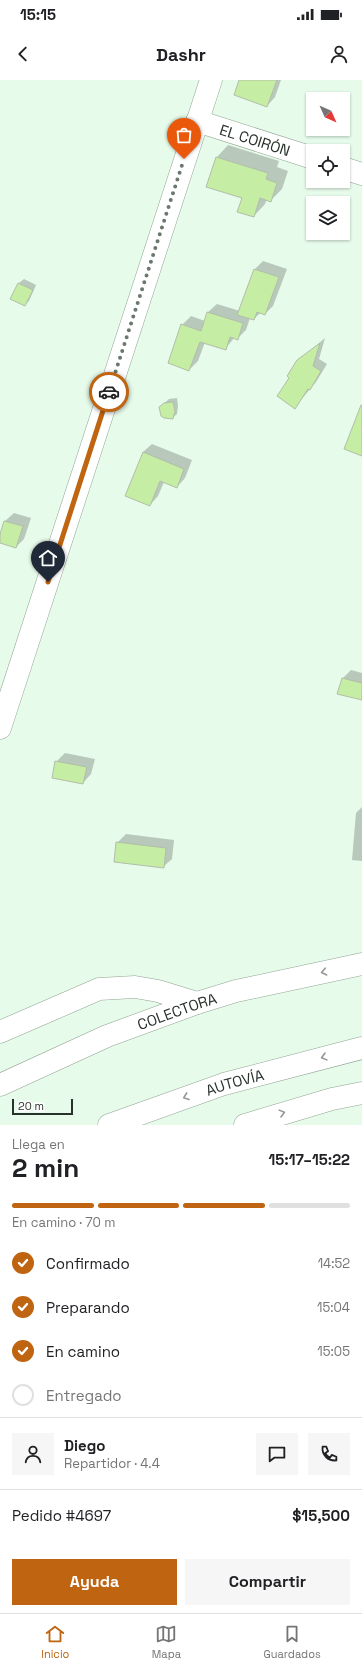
<!DOCTYPE html>
<html lang="es">
<head>
<meta charset="utf-8">
<style>
	:root { --surface:#fff; --page:#f6f6f6; --text:#202124; --muted:#757577; --line:#e0e0e0; --accent:#bf6410 }
	body { margin:0; font-family:"Space Grotesk",sans-serif; background:var(--page); color:var(--text); height:100vh; display:flex; flex-direction:column; font-size:15px; white-space:nowrap }
	* { box-sizing:border-box; margin:0 }
	p { font-size:13px; color:var(--muted) }
	.icon { flex:none; width:22px; height:22px; fill:none; stroke:currentColor; stroke-width:2; stroke-linecap:round; stroke-linejoin:round }
	.map { position:relative; height:1045px; overflow:hidden }
	.drawer { display:flex; flex-direction:column; background:var(--surface); flex:1 }
	.drawer>* { flex:none }
	.needle { width:26px; rotate:135deg }
	.buttons { position:absolute; left:306px; top:12px; display:grid; gap:8px }
	.buttons a { display:grid; place-items:center; width:44px; height:44px; border-radius:0px; background:var(--surface); box-shadow:0 1px 3px #0004; font-size:20px }
	.scale { position:absolute; left:12px; bottom:10px; width:61px; box-sizing:border-box; padding-left:4px; border:2px solid #29312b; border-top:0; font-size:11px; line-height:14px; white-space:nowrap; color:#29312b; -webkit-text-stroke:3px #fff; paint-order:stroke }
	.pin { position:absolute; display:grid; place-items:center; width:34px; height:34px; color:#fff; margin:-41px -17px; border-radius:50% 50% 50% 0; rotate:-45deg; box-shadow:0 0 4px #0007 }
	.pin .icon { rotate:45deg }
	.courier { position:absolute; display:grid; place-items:center; width:40px; height:40px; margin:-20px; border:3px solid #bf6410; border-radius:50%; background:#fff; color:#222; box-shadow:0 1px 5px #0007 }
	.headline em { font-style:normal; font-weight:700 }
	.headline div { display:flex; flex-direction:column-reverse }
	.headline { display:flex; align-items:center; justify-content:space-between; height:68px; padding:0 12px }
	h1 { font-size:26px; font-weight:700; line-height:30px }
	.bar { display:grid; grid-template-columns:repeat(4,1fr); gap:6px 4px; align-content:center; height:48px; padding:0 12px }
	.bar i { height:5px; border-radius:3px; background:var(--line) }
	.bar .active { background:var(--accent) }
	.bar p { grid-column:span 4 }
	.line { display:flex; align-items:center; gap:10px; padding:0 12px; border-top:1px solid var(--line) }
	.line div { flex:1 }
	.round { display:grid; place-items:center; flex:none; width:42px; height:42px; border-radius:0px; background:var(--page) }
	ol { padding:0 12px; list-style:none }
	li { display:flex; align-items:center; gap:12px; height:44px }
	li p { margin-inline-start:auto }
	li .icon { padding:4px; border-radius:50%; background:var(--accent); color:#fff; stroke-width:4 }
	li:last-child { color:var(--muted) }
	li i { width:22px; height:22px; border:2px solid var(--line); border-radius:50% }
	.primary-button { display:flex; gap:8px; margin-top:auto; padding:8px 12px }
	.primary-button a { flex:1; height:46px; border-radius:0px; background:var(--accent); color:#fff; font-size:16px; font-weight:700; line-height:46px; text-align:center }
	.primary-button a+a { background:var(--page); color:var(--text) }
	.status { display:flex; justify-content:space-between; align-items:center; height:28px; padding:0 20px; background:var(--surface); direction:ltr }
	.status svg { height:11px; fill:currentColor }
	header { display:flex; justify-content:space-between; align-items:center; height:52px; padding:0 12px; background:var(--surface); font-size:18px; font-weight:700 }
	.menu { display:flex; justify-content:space-around; align-items:center; height:56px; border-top:1px solid var(--line); background:var(--surface); font-size:11px; color:var(--muted) }
	.menu a { display:grid; justify-items:center; gap:2px }
	.menu .active { color:var(--accent) }
	.map>svg:first-child { display:block }
</style>
</head>
<body>
<div class="status"><b>15:15</b><svg viewBox="0 0 49 12"><path d="M0 12V9h3v3zM5 12V6h3v6zM10 12V3h3v9zM15 12V0h3v12zM26 1h20v11H26zM47 4h2v5h-2z"/></svg></div>
<header><svg class="icon" aria-label="back" viewBox="0 0 24 24"><path d="M15 5l-7 7 7 7"/></svg>Dashr<svg class="icon" aria-label="person" viewBox="0 0 24 24"><circle cx="12" cy="8" r="4"/><path d="M4 21q1-7 8-7t8 7"/></svg></header>
<div class="map">
<svg width="362" height="1045" viewBox="0 0 362 1045">
	<rect width="100%" height="100%" fill="#e7fbea"/>
	<g fill="#0003">
		<path d="M240,0H281L275,17L267,26Z"/>
		<path d="M228,65L279,81L277,87L288,91L282,109L271,120L267,119L265,124L254,136L243,118L207,106L217,77Z"/>
		<path d="M263,181L287,189L273,226L265,234L260,233L254,239L250,238L246,250L238,258L235,257L225,269L205,262L198,281L189,290L182,245L191,236L205,241L208,232L217,224L240,231L255,189Z"/>
		<path d="M24,199L36,205L29,221L24,225L12,219L19,203Z"/>
		<path d="M325,258L319,279L327,284L316,302L295,327L291,297L298,281Z"/>
		<path d="M177,318L178,326L177,334L172,338L164,337L160,332V327L169,319Z"/>
		<path d="M152,364L192,380L185,398L177,407L164,402L158,416L150,425L143,372Z"/>
		<path d="M14,433L31,438L24,459L16,467L0,462V457L5,441Z"/>
		<path d="M351,590L362,593V619L343,598Z"/>
		<path d="M65,673L95,679L91,694L83,703L56,682Z"/>
		<path d="M362,727V781L352,780L356,733Z"/>
		<path d="M126,754L174,760L172,779L163,787L117,763Z"/>
	</g>
	<g fill="#c5eda3" stroke="#b2beaa">
		<path d="M239,0H277L267,27L234,15Z"/>
		<path d="M216,77L268,93L266,99L277,103L271,122L260,118L254,137L237,132L242,118L206,107Z"/>
		<path d="M254,189L279,197L265,235L257,232L254,240L237,235Z"/>
		<path d="M18,203L33,210L25,226L10,219Z"/>
		<path d="M207,232L243,243L238,260L230,257L226,270L200,262L189,291L168,283L181,244L201,251Z"/>
		<path d="M320,263L313,286L321,291L310,310L308,309L295,329L277,316L289,298L287,296L297,280Z"/>
		<path d="M173,322L175,331L173,339L164,338L161,336L159,327L164,323Z"/>
		<path d="M361,325H362V376L344,369Z"/>
		<path d="M143,372L184,389L177,408L160,401L150,426L125,416Z"/>
		<path d="M4,441L23,446L16,468L0,463V454Z"/>
		<path d="M342,598L362,603V620L337,614Z"/>
		<path d="M55,681L87,687L83,704L52,698Z"/>
		<path d="M116,762L166,768L164,788L114,782Z"/>
	</g>
	<g fill="none" stroke-linecap="round" stroke-linejoin="round">
		<defs>
			<g id="minor">
				<path id="s1" d="M197,41L313,78"/>
				<path d="M343,88L362,94"/>
				<path d="M0,648L211,0"/>
				<path d="M0,952L99,909L135,907L158,911L197,923"/>
				<path id="s2" d="M0,1005L107,956L197,923L236,911L362,884"/>
				<path id="s3" d="M109,1045L224,1004L362,968"/>
				<path d="M245,1045L332,1019L362,1013"/>
			</g>
		</defs>
		<use href="#minor" stroke="#91a494" stroke-width="23"/>
		<use href="#minor" stroke="#fff" stroke-width="22"/>
	</g>
	<defs><path id="oneway-chevron" d="M-2-3.5L2.5 0L-2 3.5" fill="none" stroke-width="1.6" stroke-linecap="round" stroke-linejoin="round"/></defs>
	<g stroke="#949895">
		<use href="#oneway-chevron" transform="translate(324 892) rotate(168)"/>
		<use href="#oneway-chevron" transform="translate(324 977) rotate(165)"/>
		<use href="#oneway-chevron" transform="translate(186 1017) rotate(160)"/>
		<use href="#oneway-chevron" transform="translate(282 1033) rotate(-15)"/>
	</g>
	<g fill="none" stroke-linecap="round" stroke-linejoin="round">
		<path stroke="#6c786e" stroke-width="4" stroke-dasharray="0 7.2" d="M109,312L184,79"/>
		<path stroke="#bf6410" stroke-width="5" d="M48,502L109,312"/>
	</g>
	<g text-anchor="middle" dominant-baseline="central" stroke-width="3" stroke-linejoin="round" paint-order="stroke">
		<g font-size="15" fill="#29312b" stroke="#fff">
			<text stroke="none"><textPath href="#s1" startOffset="61">EL COIRÓN</textPath></text>
			<text stroke="none"><textPath href="#s2" startOffset="192">COLECTORA</textPath></text>
			<text stroke="none"><textPath href="#s3" startOffset="133">AUTOVÍA</textPath></text>
		</g>
	</g>
</svg>
<div class="buttons">
<a><svg class="needle" viewBox="-14 -14 28 28"><path d="M0-13l5 13h-10z" fill="#e53935"/><path d="M0 13l5-13h-10z" fill="#757577"/></svg></a>
<a><svg class="icon" aria-label="locate" viewBox="0 0 24 24"><circle cx="12" cy="12" r="6"/><path d="M12 2v4M12 18v4M2 12h4M18 12h4"/></svg></a>
<a><svg class="icon" aria-label="layers" viewBox="0 0 24 24"><path d="M12 4l9 5-9 5-9-5zM3 14l9 5 9-5"/></svg></a>
</div>
<div class="scale">20 m</div>
<div class="pin" style="left:184px;top:79px;background:#ea580c"><svg class="icon" aria-label="bag" viewBox="0 0 24 24"><path d="M5 8h14l-1 12H6zM9 8a3 3 0 0 1 6 0"/></svg></div>
<div class="pin" style="left:48px;top:502px;background:#1f2937"><svg class="icon" aria-label="home" viewBox="0 0 24 24"><path d="M3 11l9-7 9 7M6 9v11h12V9"/></svg></div>
<div class="courier" style="left:109px;top:312px"><svg class="icon" aria-label="car" viewBox="0 0 24 24"><path d="M5 17H2v-5l4-1 3-4h7l3 4 3 1v5h-3M9 17h6M6 11h13"/><circle cx="7" cy="17" r="2"/><circle cx="17" cy="17" r="2"/></svg></div>
</div>
<section class="drawer">
<div class="headline"><div><h1>2 min</h1><p>Llega en</p></div><em>15:17–15:22</em></div>
<div class="bar"><i class="active"></i><i class="active"></i><i class="active"></i><i></i><p>En camino · 70 m</p></div>
<ol>
<li><svg class="icon" aria-label="check" viewBox="0 0 24 24"><path d="M5 12l5 5 9-10"/></svg>Confirmado<p>14:52</p></li>
<li><svg class="icon" aria-label="check" viewBox="0 0 24 24"><path d="M5 12l5 5 9-10"/></svg>Preparando<p>15:04</p></li>
<li><svg class="icon" aria-label="check" viewBox="0 0 24 24"><path d="M5 12l5 5 9-10"/></svg>En camino<p>15:05</p></li>
<li><i></i>Entregado</li>
</ol>
<div class="line" style="height:72px"><a class="round"><svg class="icon" aria-label="person" viewBox="0 0 24 24"><circle cx="12" cy="8" r="4"/><path d="M4 21q1-7 8-7t8 7"/></svg></a><div><b>Diego</b><p>Repartidor · 4.4</p></div><a class="round"><svg class="icon" aria-label="chat" viewBox="0 0 24 24"><path d="M4 5h16v11H9l-5 4z"/></svg></a><a class="round"><svg class="icon" aria-label="phone" viewBox="0 0 24 24"><path d="M5 4h4l2 5-3 2q2 4 5 5l2-3 5 2v4C11 20 4 13 5 4z"/></svg></a></div>
<div class="line" style="height:52px"><div>Pedido #4697</div><b>$15,500</b></div>
<div class="primary-button"><a>Ayuda</a><a>Compartir</a></div>
</section>
<nav class="menu">
<a class="active"><svg class="icon" aria-label="home" viewBox="0 0 24 24"><path d="M3 11l9-7 9 7M6 9v11h12V9"/></svg>Inicio</a>
<a><svg class="icon" aria-label="map" viewBox="0 0 24 24"><path d="M3 6l6-2 6 2 6-2v14l-6 2-6-2-6 2zM9 4v14M15 6v14"/></svg>Mapa</a>
<a><svg class="icon" aria-label="saved" viewBox="0 0 24 24"><path d="M7 4h10v16l-5-4-5 4z"/></svg>Guardados</a>
</nav>
</body>
</html>
